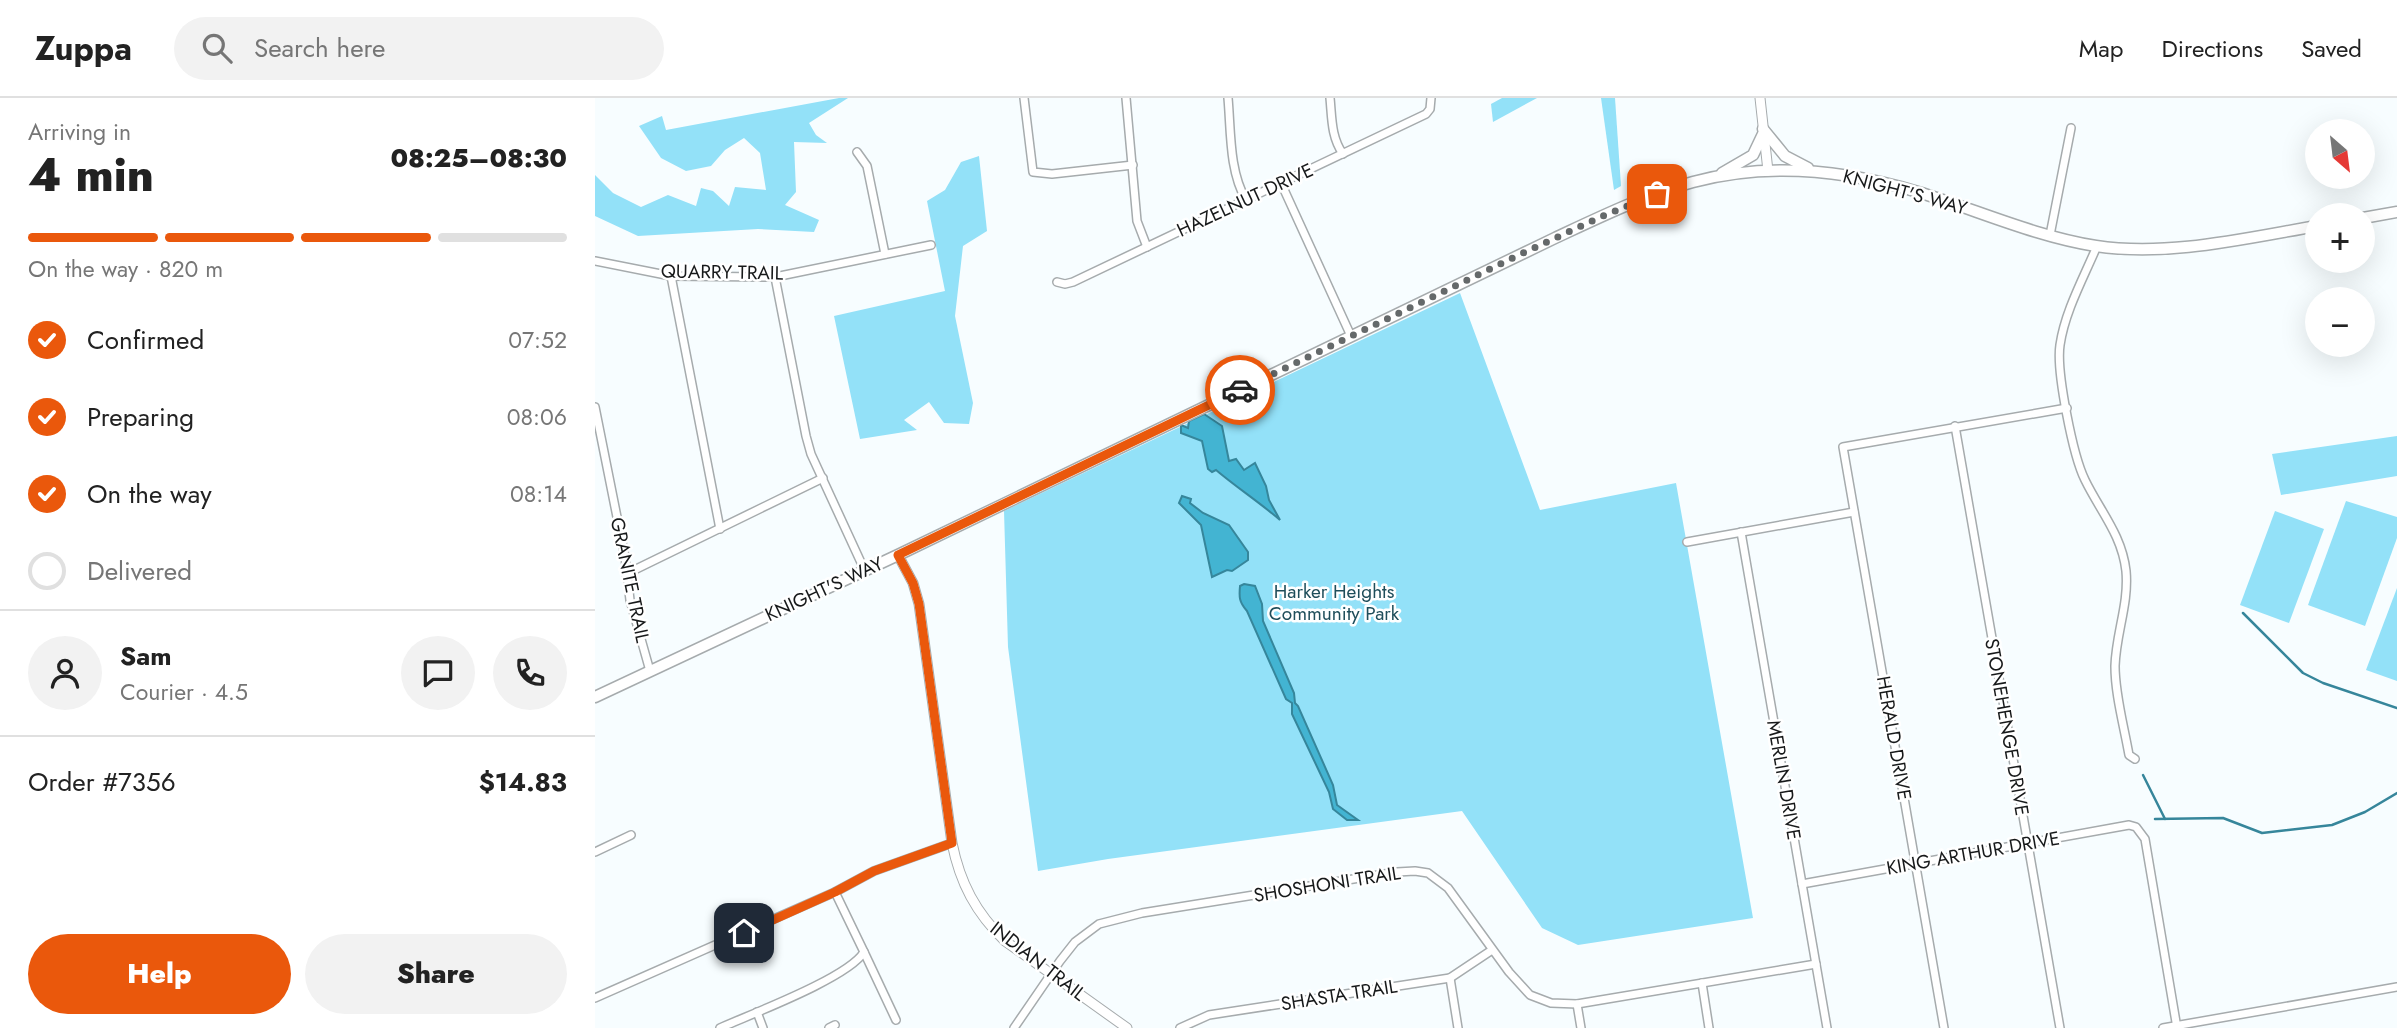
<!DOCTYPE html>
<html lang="en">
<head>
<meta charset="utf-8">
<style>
	:root { --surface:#fff; --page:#f2f2f2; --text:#222; --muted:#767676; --line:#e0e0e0; --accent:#ea580c }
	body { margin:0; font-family:Jost,sans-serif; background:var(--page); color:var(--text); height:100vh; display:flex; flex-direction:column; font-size:26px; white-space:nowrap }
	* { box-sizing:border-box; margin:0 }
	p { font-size:23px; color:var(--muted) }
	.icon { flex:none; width:38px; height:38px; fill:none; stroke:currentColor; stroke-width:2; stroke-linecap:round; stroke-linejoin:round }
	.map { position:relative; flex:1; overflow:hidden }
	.panel { display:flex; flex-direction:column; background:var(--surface); width:595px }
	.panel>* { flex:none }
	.needle { width:46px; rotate:152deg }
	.tools { position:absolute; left:1710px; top:21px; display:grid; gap:14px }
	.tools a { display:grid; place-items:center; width:70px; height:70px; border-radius:50%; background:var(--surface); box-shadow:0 7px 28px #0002; font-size:35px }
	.pin { position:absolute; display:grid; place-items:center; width:60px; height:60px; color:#fff; margin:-30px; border-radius:14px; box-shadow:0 4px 10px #0006 }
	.courier { position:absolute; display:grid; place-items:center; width:70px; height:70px; margin:-35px; border:5px solid #ea580c; border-radius:50%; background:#fff; color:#222; box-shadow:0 2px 9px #0007 }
	.headline em { font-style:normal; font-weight:800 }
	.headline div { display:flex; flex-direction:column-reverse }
	.headline { display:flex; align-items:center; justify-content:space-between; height:119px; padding:0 28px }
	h1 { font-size:46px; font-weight:800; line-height:52px }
	.bar { display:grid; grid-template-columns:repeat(4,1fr); gap:10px 7px; align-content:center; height:84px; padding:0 28px }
	.bar i { height:9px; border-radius:5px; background:var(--line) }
	.bar .current { background:var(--accent) }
	.bar p { grid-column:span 4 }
	.line { display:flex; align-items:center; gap:18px; padding:0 28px; border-top:2px solid var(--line) }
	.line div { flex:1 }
	.round { display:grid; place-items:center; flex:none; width:74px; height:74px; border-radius:37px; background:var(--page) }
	ol { padding:0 28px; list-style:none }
	li { display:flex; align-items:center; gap:21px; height:77px }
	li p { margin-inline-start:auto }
	li .icon { padding:7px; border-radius:50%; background:var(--accent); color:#fff; stroke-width:4 }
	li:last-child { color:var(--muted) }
	li i { width:38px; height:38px; border:4px solid var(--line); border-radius:50% }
	.cta { display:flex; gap:14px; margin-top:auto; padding:14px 28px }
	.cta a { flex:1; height:80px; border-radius:42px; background:var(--accent); color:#fff; font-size:28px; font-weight:800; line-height:80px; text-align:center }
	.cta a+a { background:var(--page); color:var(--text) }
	header { display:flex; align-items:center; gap:42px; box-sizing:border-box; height:98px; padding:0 35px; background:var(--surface); border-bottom:2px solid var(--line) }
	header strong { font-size:33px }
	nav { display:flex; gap:38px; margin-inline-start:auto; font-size:24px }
	.search { width:490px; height:63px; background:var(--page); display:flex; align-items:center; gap:18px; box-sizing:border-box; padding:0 24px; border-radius:38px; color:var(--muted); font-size:26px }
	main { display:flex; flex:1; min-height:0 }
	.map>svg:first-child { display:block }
</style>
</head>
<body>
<header>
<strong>Zuppa</strong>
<div class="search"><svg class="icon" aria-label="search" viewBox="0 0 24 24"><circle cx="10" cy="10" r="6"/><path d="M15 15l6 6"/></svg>Search here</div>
<nav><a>Map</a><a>Directions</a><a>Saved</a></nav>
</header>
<main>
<section class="panel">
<div class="headline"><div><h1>4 min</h1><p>Arriving in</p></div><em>08:25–08:30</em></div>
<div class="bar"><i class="current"></i><i class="current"></i><i class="current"></i><i></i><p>On the way · 820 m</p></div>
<ol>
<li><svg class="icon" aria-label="check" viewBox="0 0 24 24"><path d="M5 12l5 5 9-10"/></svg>Confirmed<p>07:52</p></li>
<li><svg class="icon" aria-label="check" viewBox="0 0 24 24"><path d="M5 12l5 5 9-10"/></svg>Preparing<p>08:06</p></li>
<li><svg class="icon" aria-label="check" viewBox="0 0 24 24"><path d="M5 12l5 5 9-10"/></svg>On the way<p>08:14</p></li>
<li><i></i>Delivered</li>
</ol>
<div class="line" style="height:126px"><a class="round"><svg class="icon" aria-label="person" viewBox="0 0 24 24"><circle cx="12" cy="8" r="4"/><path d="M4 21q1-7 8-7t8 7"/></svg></a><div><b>Sam</b><p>Courier · 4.5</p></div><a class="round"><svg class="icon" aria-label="chat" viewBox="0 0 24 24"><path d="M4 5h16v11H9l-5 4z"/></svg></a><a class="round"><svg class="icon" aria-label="phone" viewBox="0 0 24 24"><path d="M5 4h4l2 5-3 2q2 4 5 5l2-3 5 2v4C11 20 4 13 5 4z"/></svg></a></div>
<div class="line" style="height:91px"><div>Order #7356</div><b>$14.83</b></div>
<div class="cta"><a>Help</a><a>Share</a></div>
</section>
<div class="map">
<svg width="1802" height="930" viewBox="0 0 1802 930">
	<rect width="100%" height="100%" fill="#f7fdff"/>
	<g fill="#93e1f8">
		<path d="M244,0H253L214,25L221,37L232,45L199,44L201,94L190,107L224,122L219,134L163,131L43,138L0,118V77L18,95L46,109L73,97L101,108L106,90L118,93L134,108L140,89L171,92L165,55L149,40L130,52L116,68L91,73L66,60L44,28L67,18L71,32Z"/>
		<path d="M907,0H942L898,24L896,6Z"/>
		<path d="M1006,0H1020L1026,88L1019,92Z"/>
		<path d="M384,58L392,133L368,148L360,218L378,305L374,326L349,325L334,304L309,322L322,332L265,341L239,218L350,193L332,103L350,92L366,64Z"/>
		<path d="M865,195L945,412L1081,385L1158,820L983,847L947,830L867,713L513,761L443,773L413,549L409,413Z"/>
		<path d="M1802,338V378L1686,397L1677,356Z"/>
		<path d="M1751,403L1802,419V440L1770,528L1713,507Z"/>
		<path d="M1680,413L1729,431L1694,525L1645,507Z"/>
		<path d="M1802,490V583L1771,572Z"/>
	</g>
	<g fill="#43b4d2" stroke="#36869b" stroke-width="2">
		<path d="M609,316L627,328L634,363L641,361L649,372L660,365L671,388L674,402L685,422C664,404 641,389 621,372L617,374L613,371L607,343L586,335V327L593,330L594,323Z"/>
		<path d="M587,398L596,401L595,405L608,415L634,427L653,454V462L637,473L632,472L617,479L606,427L584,405Z"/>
		<path d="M649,486L660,488L667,506L668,523L699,595L700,605L703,608L738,687L742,707L763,722H752L738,711L734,694L697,616V605L691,601L652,513C644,504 644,499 645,488Z"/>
	</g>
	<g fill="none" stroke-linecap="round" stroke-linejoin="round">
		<g stroke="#36869b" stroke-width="2.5">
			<path d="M1648,515L1708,575L1728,585L1802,610"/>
			<path d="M1548,677L1570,721"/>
			<path d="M1560,721L1628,720L1667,735L1737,727L1770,714L1802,695"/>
		</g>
		<defs>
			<g id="minor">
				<path d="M429,0L438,74L457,76L538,67"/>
				<path d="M531,0L542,123L552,149"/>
				<path d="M633,0C636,33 634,73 651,102"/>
				<path d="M735,0C737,20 736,39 748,56"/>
				<path d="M262,54L272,68L290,156"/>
				<path d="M686,85L756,238"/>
				<path d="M1455,137L1476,30"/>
				<path d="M1502,148C1489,179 1470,213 1465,247C1461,273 1478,358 1490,382C1505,413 1527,437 1531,473C1534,506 1521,535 1520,568C1520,597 1529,628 1534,657L1540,661"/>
				<path d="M0,163L76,178L180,179L336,147"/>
				<path d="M76,178L125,431"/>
				<path d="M180,179L211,338L216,356L269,471"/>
				<path d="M462,184L470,186L478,184L831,16L835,11L836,0"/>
				<path d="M0,309L30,459L35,502L55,573"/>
				<path d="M1360,328L1465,930"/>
				<path d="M1146,434L1232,930"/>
				<path d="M1092,444L1259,414"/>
				<path d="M31,476L228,380"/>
				<path d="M0,754L36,737"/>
				<path d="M1207,786L1534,727L1541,729L1550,741L1582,930"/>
				<path d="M269,854L301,922"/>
				<path d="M855,880L863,930"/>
				<path d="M1107,885L1114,930"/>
				<path d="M0,900L240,794L279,773L357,745"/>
				<path d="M982,906L986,930"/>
				<path d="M162,914L168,930"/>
				<path d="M125,930C156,916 253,880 269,854L240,794"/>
				<path d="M234,930L240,927"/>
				<path d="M419,930L465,863L480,844L504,826L547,815L802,774L820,773L833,775L853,790L914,874L935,897L956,905L982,906L1221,866"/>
				<path d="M585,930L614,917L855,880L897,852"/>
				<path d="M1349,930L1248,349L1472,310"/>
				<path d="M1568,930L1802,889"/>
			</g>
			<g id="tertiary">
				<path d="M1165,0L1173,73"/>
				<path d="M303,457L318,485L324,506L357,745C365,785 381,815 410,843L532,930"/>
			</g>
			<g id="secondary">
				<path d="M1168,31L1190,58L1213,70"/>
				<path d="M1127,75L1158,57L1168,36"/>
				<path d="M1768,120L1802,114"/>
				<path d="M0,599L303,457L960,140C1005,119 1050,97 1098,84C1173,64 1250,72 1323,94C1382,112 1439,138 1501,148C1573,159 1651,140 1722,128"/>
			</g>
		</defs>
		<use href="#minor" stroke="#a6abad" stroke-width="10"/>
		<use href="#tertiary" stroke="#a6abad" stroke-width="11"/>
		<use href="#secondary" stroke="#a6abad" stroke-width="13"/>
		<use href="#minor" stroke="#fff" stroke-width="7"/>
		<use href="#tertiary" stroke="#fff" stroke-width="9"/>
		<use href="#secondary" stroke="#fff" stroke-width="10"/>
	</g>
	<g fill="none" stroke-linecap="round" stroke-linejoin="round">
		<path stroke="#65696a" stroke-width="7" stroke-dasharray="0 12.6" d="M645,292L926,156L1010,117L1062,96"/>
		<path stroke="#ea580c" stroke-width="9" d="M149,835L240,794L279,773L357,745L324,506L318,485L303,457L645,292"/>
	</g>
	<g text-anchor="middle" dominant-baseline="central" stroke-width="5" stroke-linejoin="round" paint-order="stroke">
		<g font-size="19" fill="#17191a" stroke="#fff">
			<text transform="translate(1310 94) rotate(15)">KNIGHT'S WAY</text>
			<text transform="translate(650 102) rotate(-25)">HAZELNUT DRIVE</text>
			<text transform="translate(127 174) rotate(1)">QUARRY TRAIL</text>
			<text transform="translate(35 482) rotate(78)">GRANITE TRAIL</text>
			<text transform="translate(229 491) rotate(-25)">KNIGHT'S WAY</text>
			<text transform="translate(1412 629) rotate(80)">STONEHENGE DRIVE</text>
			<text transform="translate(1299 640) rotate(80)">HERALD DRIVE</text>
			<text transform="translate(1189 682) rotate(80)">MERLIN DRIVE</text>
			<text transform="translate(1378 755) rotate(-10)">KING ARTHUR DRIVE</text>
			<text transform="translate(732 786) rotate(-9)">SHOSHONI TRAIL</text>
			<text transform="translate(443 863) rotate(38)">INDIAN TRAIL</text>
			<text transform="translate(744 897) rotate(-9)">SHASTA TRAIL</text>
		</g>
		<g font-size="19" fill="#1f4e5b" stroke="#fff">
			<text x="739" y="493">Harker Heights<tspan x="739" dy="22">Community Park</tspan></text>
		</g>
	</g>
</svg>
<div class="tools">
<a><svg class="needle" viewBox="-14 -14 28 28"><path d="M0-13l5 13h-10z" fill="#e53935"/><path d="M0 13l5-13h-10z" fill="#767676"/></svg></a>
<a>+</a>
<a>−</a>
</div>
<div class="pin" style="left:1062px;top:96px;background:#ea580c"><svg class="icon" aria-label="bag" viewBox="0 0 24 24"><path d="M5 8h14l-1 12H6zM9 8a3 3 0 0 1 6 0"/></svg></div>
<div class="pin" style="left:149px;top:835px;background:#1f2937"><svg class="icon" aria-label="home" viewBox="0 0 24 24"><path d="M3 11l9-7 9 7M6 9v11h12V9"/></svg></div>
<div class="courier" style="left:645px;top:292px"><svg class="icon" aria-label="car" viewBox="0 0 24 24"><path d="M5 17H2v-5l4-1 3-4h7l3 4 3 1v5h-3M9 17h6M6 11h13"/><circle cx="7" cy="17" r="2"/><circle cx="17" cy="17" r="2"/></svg></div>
</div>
</main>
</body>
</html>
